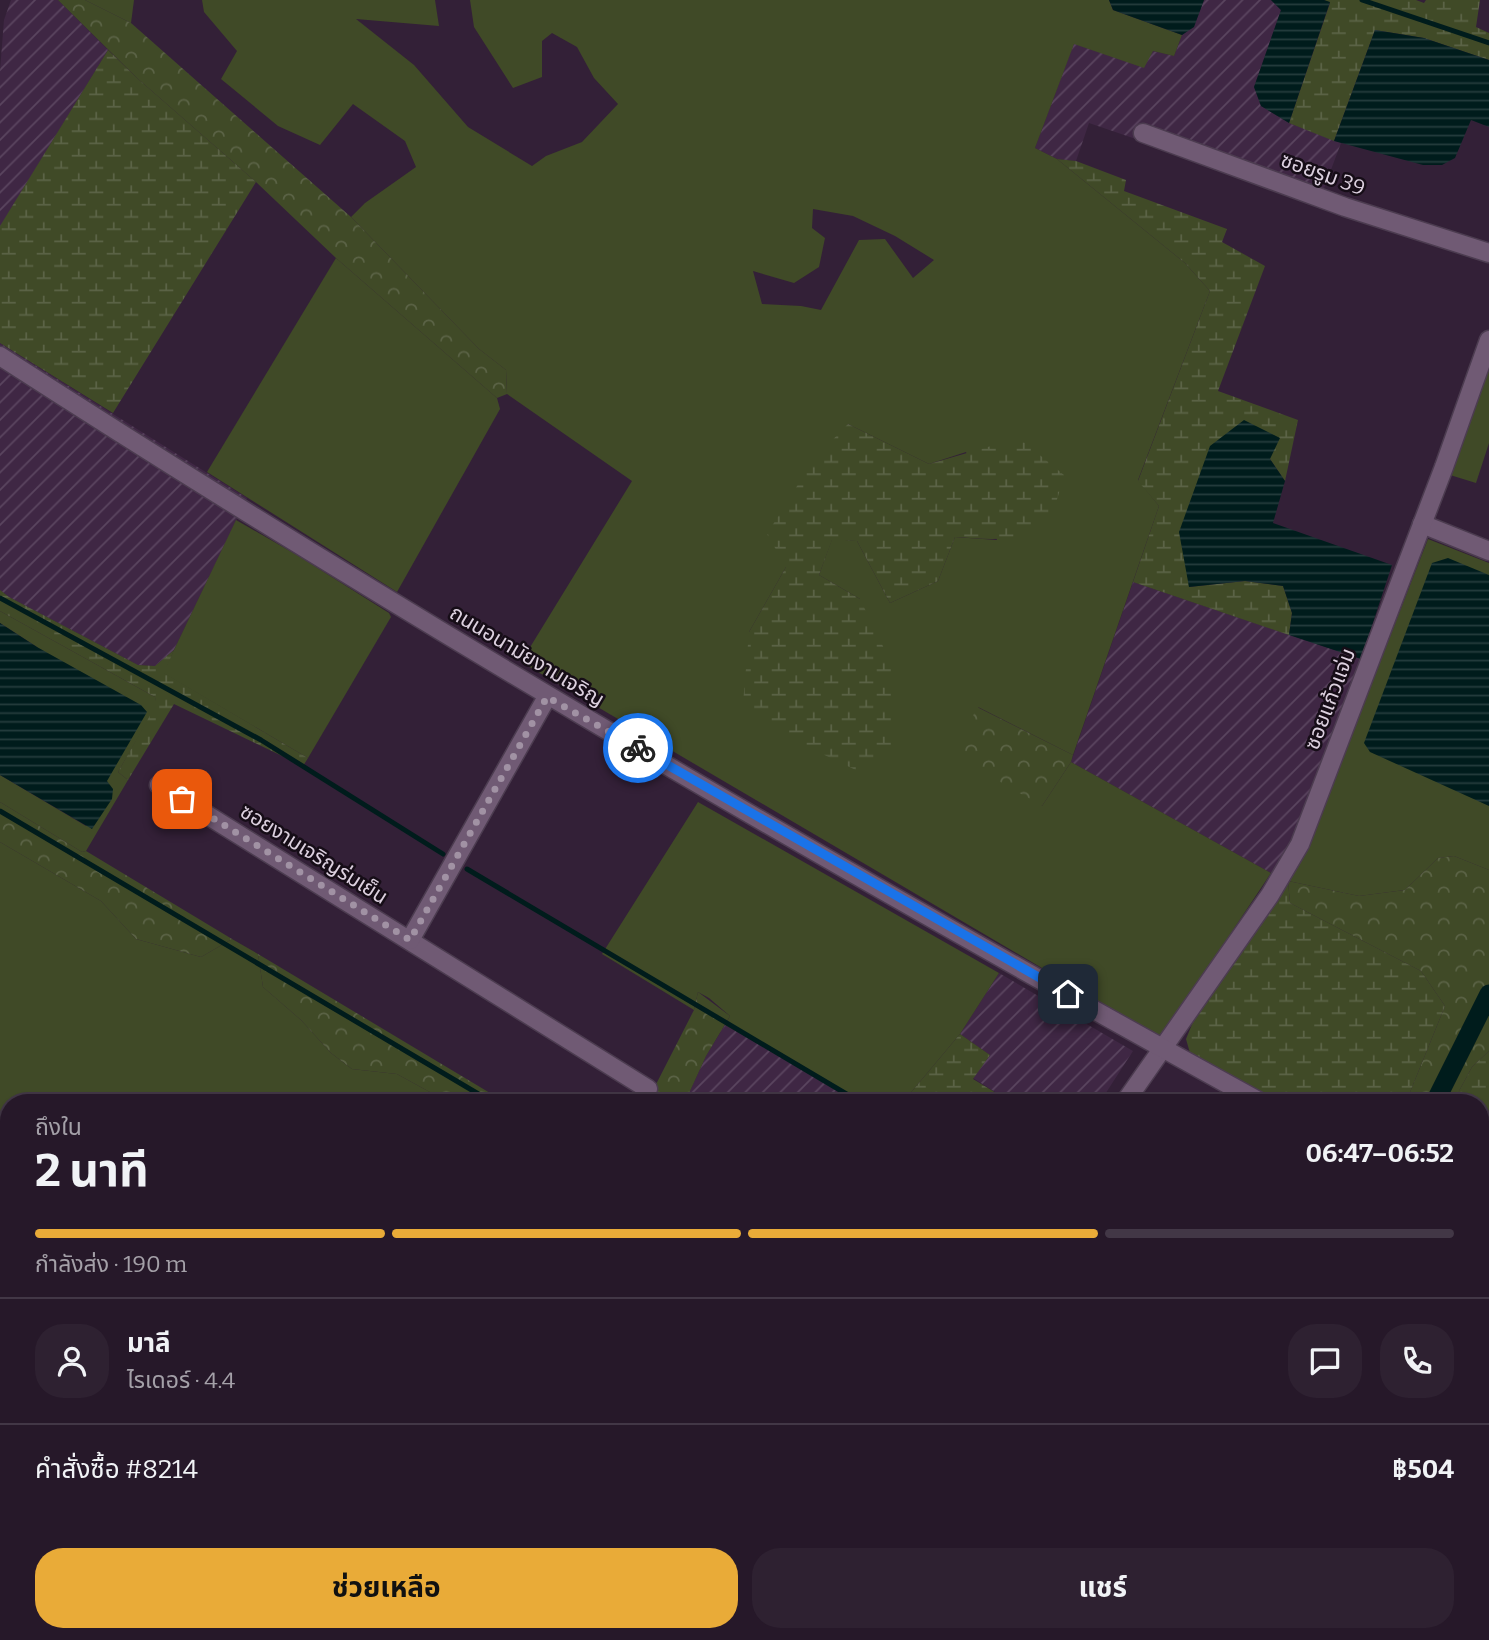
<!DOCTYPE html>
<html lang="th">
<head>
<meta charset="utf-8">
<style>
	:root { --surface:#261829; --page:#2e2131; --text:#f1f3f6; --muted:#a4a0a8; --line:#423746; --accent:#e9ab38 }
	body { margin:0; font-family:Bitter,"Noto Sans Thai",serif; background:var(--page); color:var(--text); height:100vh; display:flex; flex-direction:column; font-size:26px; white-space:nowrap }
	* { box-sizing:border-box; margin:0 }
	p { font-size:23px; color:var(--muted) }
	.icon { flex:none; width:38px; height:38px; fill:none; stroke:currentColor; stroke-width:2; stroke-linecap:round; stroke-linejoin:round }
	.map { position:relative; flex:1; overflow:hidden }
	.drawer { position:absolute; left:0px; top:1094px; width:1489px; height:548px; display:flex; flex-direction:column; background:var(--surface); border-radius:28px 28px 0 0; box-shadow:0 2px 5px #0004,0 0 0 2px var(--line) }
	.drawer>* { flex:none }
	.pin { position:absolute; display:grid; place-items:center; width:60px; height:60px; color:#fff; margin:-30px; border-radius:14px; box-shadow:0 4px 10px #0006 }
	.courier { position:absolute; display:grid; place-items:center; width:70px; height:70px; margin:-35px; border:5px solid #1a73e8; border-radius:50%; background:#fff; color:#222; box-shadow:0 2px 9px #0007 }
	.summary em { font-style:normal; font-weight:700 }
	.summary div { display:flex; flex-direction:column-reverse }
	.summary { display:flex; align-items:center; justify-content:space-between; height:119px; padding:0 35px }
	h1 { font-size:46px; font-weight:700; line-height:52px }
	.bar { display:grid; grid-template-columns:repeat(4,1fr); gap:10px 7px; align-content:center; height:84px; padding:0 35px }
	.bar i { height:9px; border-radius:5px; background:var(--line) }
	.bar .selected { background:var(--accent) }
	.bar p { grid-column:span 4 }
	.line { display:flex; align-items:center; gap:18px; padding:0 35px; border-top:2px solid var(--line) }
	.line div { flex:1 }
	.round { display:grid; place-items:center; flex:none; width:74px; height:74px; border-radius:28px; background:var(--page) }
	.button { display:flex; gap:14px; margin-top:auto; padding:14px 35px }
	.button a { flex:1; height:80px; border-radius:28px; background:var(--accent); color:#111; font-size:28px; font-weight:700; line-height:80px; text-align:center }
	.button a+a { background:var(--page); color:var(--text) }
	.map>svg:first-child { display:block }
</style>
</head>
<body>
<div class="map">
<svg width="1489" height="1640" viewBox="0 0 1489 1640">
	<defs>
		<pattern id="industrial-furrows" width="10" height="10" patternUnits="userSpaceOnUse" patternTransform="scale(1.75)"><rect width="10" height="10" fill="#3f2744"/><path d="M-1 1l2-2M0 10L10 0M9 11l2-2" fill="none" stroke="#5a455f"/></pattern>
		<pattern id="forest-crowns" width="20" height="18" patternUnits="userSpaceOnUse" patternTransform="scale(1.75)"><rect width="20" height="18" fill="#404a27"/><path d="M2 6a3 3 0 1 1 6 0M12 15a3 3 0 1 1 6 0" fill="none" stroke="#5b6346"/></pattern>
		<pattern id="wetland-marsh" width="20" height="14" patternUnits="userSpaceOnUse" patternTransform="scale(1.75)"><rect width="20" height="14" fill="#404a27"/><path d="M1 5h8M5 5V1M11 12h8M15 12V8" fill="none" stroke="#5b6346"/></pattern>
		<pattern id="water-rules" width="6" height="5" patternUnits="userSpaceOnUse" patternTransform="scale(1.75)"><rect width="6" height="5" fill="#001c1c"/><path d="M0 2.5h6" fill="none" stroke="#253c3d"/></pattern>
	</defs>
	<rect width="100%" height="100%" fill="#332037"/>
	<g fill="url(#industrial-furrows)">
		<path d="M11,0H58L108,50L0,227V71L4,20Z"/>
		<path d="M1204,0H1271L1281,10L1254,87L1261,106L1289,123L1341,143L1317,207L1203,162L1089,123L1076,161L1057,159L1035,148L1074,43L1153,51L1174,56L1182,35L1194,26Z"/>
		<path d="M0,343L247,498L174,650L155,666L138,665L9,597L0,590Z"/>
		<path d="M1133,582L1361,659L1287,850L1271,873L1071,762Z"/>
		<path d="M999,973L1133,1051L1100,1102H1011L973,1078L990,1055L960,1034Z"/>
		<path d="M725,1025L863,1102H685L706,1056Z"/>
		<path d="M1480,1333L1489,1337V1586L1480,1582Z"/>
		<path d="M424,1633H764L778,1640H421Z"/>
	</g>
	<g fill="#404a27" fill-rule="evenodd">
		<path d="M85,0H134L131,23Z"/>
		<path d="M202,0H435L439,26L356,19L414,65L468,127L532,166L546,156L582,142L618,104L594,78L577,47L552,33L542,41V77L513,88L474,27L470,0H1109L1113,10L1182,35L1174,56L1153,51L1144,68L1074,44L1035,148L1057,159L1185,263L1210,291L1138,480L1159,506L1073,755L978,707L1042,806L1071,762L1271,873L1161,1038L521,662L632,481L507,394L506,370L479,349L351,217L365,203L416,167L405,141L353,104L320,145L278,126L221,79L237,51L204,12ZM813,209L853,216L895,236L934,260L913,278L885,239L859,240L821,310L801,306L762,304L753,271L794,283L819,267L825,238L812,228ZM848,424L929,464L966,452L997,540L955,537L938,581L890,603L857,541L832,539L819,575L860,599L749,632L786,567Z"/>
		<path d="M336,258L497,398L500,409L397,592L207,472Z"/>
		<path d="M1489,361V443L1476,483L1450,475Z"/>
		<path d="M236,520L297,555L389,613L391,617L308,758L163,673Z"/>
		<path d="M1428,539L1489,563V870L1454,856L1438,858L1405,890L1359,896L1288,881L1332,785Z"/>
		<path d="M0,611L155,697L157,705L118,772L128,780L86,851L82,852L0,802V775L86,826L107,782L37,647L0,623Z"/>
		<path d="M698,802L999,973L960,1034L903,1102H864L725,1025L730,1016L709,998L698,992L694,1010L602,954Z"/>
		<path d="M0,842L101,901L136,939L201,957L232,939L258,954L263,987L301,1020L331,1053L352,1069L397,1074L448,1102H9V1192L0,1186Z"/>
		<path d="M882,1633H1275L1273,1640H879Z"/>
	</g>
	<g fill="url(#forest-crowns)">
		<path d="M58,0H85L131,23L351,217L479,349L506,370L507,394L497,398L336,258L256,182L137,78Z"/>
		<path d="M977,707L1073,755L1071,762L1042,806L955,756Z"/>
		<path d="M0,802L82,852L86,851L232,939L201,957L136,939L101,901L0,842Z"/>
		<path d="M1454,856L1489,870V1051L1472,1067L1453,1102H1406L1445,1006L1421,971L1290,903L1288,881L1359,896L1405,890L1438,858Z"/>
		<path d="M258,954L505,1102H448L397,1074L352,1069L331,1053L301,1020L263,987Z"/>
		<path d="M698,992L730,1016L706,1056L685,1102H647L694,1010Z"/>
		<path d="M9,1503V1605L0,1600V1513Z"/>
		<path d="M58,1633H171L184,1640H71Z"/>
		<path d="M764,1633H833L846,1640H778Z"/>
	</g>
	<g fill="url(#wetland-marsh)">
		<path d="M1324,0H1416L1424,3L1426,0H1480L1476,27L1489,33V60L1424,38L1375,30L1334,141L1289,123L1330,3Z"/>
		<path d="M108,50L137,78L256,182L113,413L0,343V226Z"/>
		<path d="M1057,159L1076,161L1126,180L1124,191L1227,229L1222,242L1265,266L1218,391L1298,420L1285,481L1270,459L1189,587L1245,581L1283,586L1292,613L1289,635L1133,582L1159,506L1138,481L1210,291L1185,263Z"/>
		<path d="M848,424L929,464L1019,438L1064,475C1060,487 1058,502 1051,512C1030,546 990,539 955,537L938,581L890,603L857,541L832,540L819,575L860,599L893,667L891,745L862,773L787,737L743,704L749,632L786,567L767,534L814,459Z"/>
		<path d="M0,590L9,597L138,665L155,666L174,650L164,673L308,758L303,766L174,704L128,780L118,772L156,705L155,697L0,611Z"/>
		<path d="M1288,881L1290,903L1421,971L1445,1006L1406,1102H1278L1190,1053L1186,1039L1193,1022Z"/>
		<path d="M960,1034L990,1055L973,1079L1011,1102H903Z"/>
		<path d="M1489,1051V1222L1481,1215L1480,1102H1453L1472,1067Z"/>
	</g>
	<g fill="url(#water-rules)">
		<path d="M1109,0H1204L1194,27L1182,35L1113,10Z"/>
		<path d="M1271,0H1324L1330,2L1289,123L1261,106L1254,87L1281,10Z"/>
		<path d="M1375,30L1424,38L1489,60V127L1471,120L1455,158L1442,165H1423L1334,141Z"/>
		<path d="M1244,420L1280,438L1270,459L1285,481L1273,523L1392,565L1361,659L1289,635L1292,613L1283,586L1245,581L1189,587L1179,532L1210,446Z"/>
		<path d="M1448,558L1489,575V806L1370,752L1364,743L1432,563Z"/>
		<path d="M0,623L37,647L141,705L147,712L107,781L113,789L112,799L92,829L0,775Z"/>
		<path d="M1481,1622L1487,1630L1485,1640H1321L1323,1633H1480Z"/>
	</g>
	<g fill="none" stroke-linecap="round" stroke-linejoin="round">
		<g stroke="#001c1c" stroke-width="5">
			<path d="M1362,0L1489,43"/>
			<path d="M0,598L261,740L443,854"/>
			<path d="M0,811L492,1102"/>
			<path d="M467,869L860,1102"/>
			<path d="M0,1248L9,1252"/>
			<path d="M0,1484L9,1471"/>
			<path d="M0,1580L9,1584"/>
			<path d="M1480,1593L1489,1597"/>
			<path d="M98,1633L111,1640"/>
			<path d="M195,1633L208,1640"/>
			<path d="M379,1640L383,1633"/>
			<path d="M412,1640L416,1633"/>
		</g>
		<g stroke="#001c1c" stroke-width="19">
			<path d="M1435,1102L1489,994"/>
			<path d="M0,1212L9,1217"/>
			<path d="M782,1633L796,1640"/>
			<path d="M1290,1640L1292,1633"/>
		</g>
		<defs>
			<g id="street">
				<path d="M1143,133L1345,207L1489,253"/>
				<path d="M1422,524L1489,551"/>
				<path d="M159,785L648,1089"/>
				<path d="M410,940L547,697"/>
				<path d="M1125,1102L1270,895L1300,844L1444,467L1489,340"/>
				<path d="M866,1640L869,1633"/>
			</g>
			<g id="secondary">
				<path d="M0,356C410,621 833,867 1260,1102"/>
				<path d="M1480,1234L1488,1252L1489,1285"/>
			</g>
		</defs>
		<use href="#street" stroke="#4c3c50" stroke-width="21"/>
		<use href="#secondary" stroke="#4c3c50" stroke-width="21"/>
		<use href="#street" stroke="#705a74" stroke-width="18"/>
		<use href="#secondary" stroke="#705a74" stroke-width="18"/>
	</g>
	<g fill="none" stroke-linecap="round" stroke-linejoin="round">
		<path stroke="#a192a4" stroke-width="7" stroke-dasharray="0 12.6" d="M182,799L410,940L547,697L638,748"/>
		<path stroke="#1a73e8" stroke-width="9" d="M638,748L1068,994"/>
	</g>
	<g text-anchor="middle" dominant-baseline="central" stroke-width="5" stroke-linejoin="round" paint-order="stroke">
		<g font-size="21" fill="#dcd0df" stroke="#160d17">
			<text transform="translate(1323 174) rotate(20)">ซอยรูม 39</text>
			<text transform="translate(527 656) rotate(31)">ถนนอนามัยงามเจริญ</text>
			<text transform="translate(1330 699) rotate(-69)">ซอยแก้วแจ่ม</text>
			<text transform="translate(314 854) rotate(32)">ซอยงามเจริญร่มเย็น</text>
		</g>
	</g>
</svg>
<div class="pin" style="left:182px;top:799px;background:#ea580c"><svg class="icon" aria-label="bag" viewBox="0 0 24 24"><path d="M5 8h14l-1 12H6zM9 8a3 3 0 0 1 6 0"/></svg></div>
<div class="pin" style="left:1068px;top:994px;background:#1f2937"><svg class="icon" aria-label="home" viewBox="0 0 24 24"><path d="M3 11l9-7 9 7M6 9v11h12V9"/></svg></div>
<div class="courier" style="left:638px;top:748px"><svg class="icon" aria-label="bike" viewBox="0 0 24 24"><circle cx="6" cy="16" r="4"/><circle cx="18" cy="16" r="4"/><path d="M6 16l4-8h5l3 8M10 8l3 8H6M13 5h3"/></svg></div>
<section class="drawer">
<div class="summary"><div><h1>2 นาที</h1><p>ถึงใน</p></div><em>06:47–06:52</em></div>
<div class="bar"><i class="selected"></i><i class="selected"></i><i class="selected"></i><i></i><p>กำลังส่ง · 190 m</p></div>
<div class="line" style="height:126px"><a class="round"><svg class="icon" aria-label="person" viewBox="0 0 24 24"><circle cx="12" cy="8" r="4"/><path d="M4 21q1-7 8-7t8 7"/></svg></a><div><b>มาลี</b><p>ไรเดอร์ · 4.4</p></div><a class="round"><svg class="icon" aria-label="chat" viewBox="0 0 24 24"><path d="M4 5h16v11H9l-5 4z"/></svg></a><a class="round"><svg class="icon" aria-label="phone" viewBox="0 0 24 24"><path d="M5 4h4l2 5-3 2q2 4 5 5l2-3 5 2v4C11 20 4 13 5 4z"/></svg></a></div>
<div class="line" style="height:91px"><div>คำสั่งซื้อ #8214</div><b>฿504</b></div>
<div class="button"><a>ช่วยเหลือ</a><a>แชร์</a></div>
</section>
</div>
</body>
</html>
